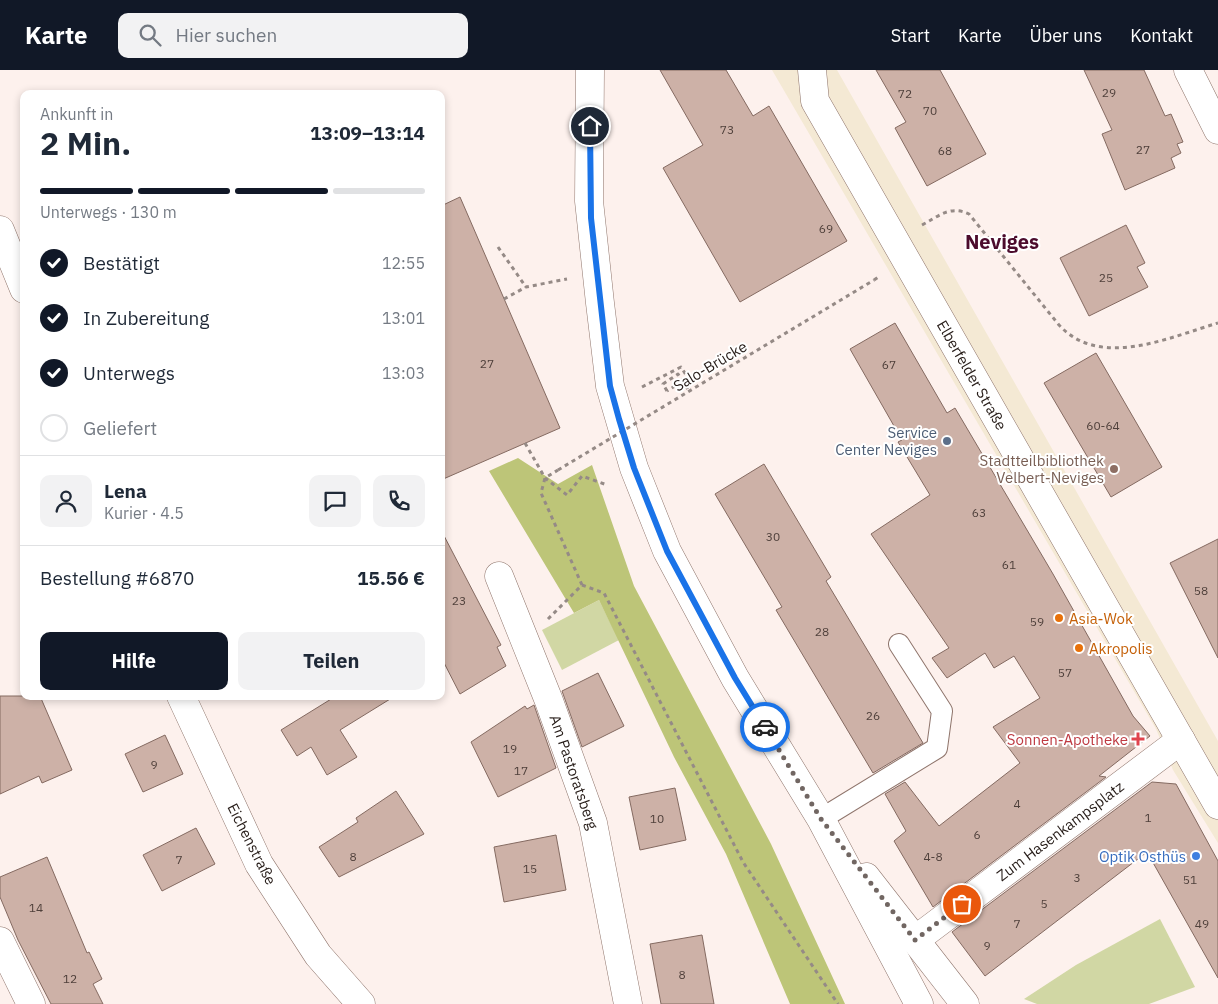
<!DOCTYPE html>
<html lang="de">
<head>
<meta charset="utf-8">
<style>
	:root { --surface:#fff; --page:#f2f2f3; --text:#1f2937; --muted:#747a83; --line:#e0e1e3; --accent:#111827 }
	body { margin:0; font-family:"IBM Plex Sans",sans-serif; background:var(--page); color:var(--text); height:100vh; display:flex; flex-direction:column; font-size:19px; white-space:nowrap }
	* { box-sizing:border-box; margin:0 }
	p { font-size:16px; color:var(--muted) }
	.icon { flex:none; width:28px; height:28px; fill:none; stroke:currentColor; stroke-width:2; stroke-linecap:round; stroke-linejoin:round }
	.map { position:relative; flex:1; overflow:hidden }
	.sheet { position:absolute; left:20px; top:20px; width:425px; height:610px; display:flex; flex-direction:column; background:var(--surface); border-radius:10px; box-shadow:0 2px 8px #0003 }
	.sheet>* { flex:none }
	.pin { position:absolute; display:grid; place-items:center; width:42px; height:42px; color:#fff; margin:-21px; border:2px solid #fff; border-radius:50%; box-shadow:0 1px 5px #0007 }
	.courier { position:absolute; display:grid; place-items:center; width:50px; height:50px; margin:-25px; border:4px solid #1a73e8; border-radius:50%; background:#fff; color:#222; box-shadow:0 1px 6px #0007 }
	.summary em { font-style:normal; font-weight:800 }
	.summary div { display:flex; flex-direction:column-reverse }
	.summary { display:flex; align-items:center; justify-content:space-between; height:85px; padding:0 20px }
	h1 { font-size:32px; font-weight:800; line-height:38px }
	.bar { display:grid; grid-template-columns:repeat(4,1fr); gap:8px 5px; align-content:center; height:60px; padding:0 20px }
	.bar i { height:6px; border-radius:4px; background:var(--line) }
	.bar .current { background:var(--accent) }
	.bar p { grid-column:span 4 }
	.line { display:flex; align-items:center; gap:12px; padding:0 20px; border-top:1px solid var(--line) }
	.line div { flex:1 }
	.round { display:grid; place-items:center; flex:none; width:52px; height:52px; border-radius:10px; background:var(--page) }
	ol { padding:0 20px; list-style:none }
	li { display:flex; align-items:center; gap:15px; height:55px }
	li p { margin-inline-start:auto }
	li .icon { padding:5px; border-radius:50%; background:var(--accent); color:#fff; stroke-width:4 }
	li:last-child { color:var(--muted) }
	li i { width:28px; height:28px; border:2px solid var(--line); border-radius:50% }
	.primary-button { display:flex; gap:10px; margin-top:auto; padding:10px 20px }
	.primary-button a { flex:1; height:58px; border-radius:10px; background:var(--accent); color:#fff; font-size:20px; font-weight:800; line-height:58px; text-align:center }
	.primary-button a+a { background:var(--page); color:var(--text) }
	header { display:flex; align-items:center; gap:30px; box-sizing:border-box; height:70px; padding:0 25px; background:var(--accent); color:#fff }
	header strong { font-size:24px }
	nav { display:flex; gap:28px; margin-inline-start:auto; font-size:18px }
	.search { width:350px; height:45px; background:var(--page); display:flex; align-items:center; gap:12px; box-sizing:border-box; padding:0 18px; border-radius:10px; color:var(--muted); font-size:19px }
	.map>svg:first-child { display:block }
</style>
</head>
<body>
<header>
<strong>Karte</strong>
<div class="search"><svg class="icon" aria-label="search" viewBox="0 0 24 24"><circle cx="10" cy="10" r="6"/><path d="M15 15l6 6"/></svg>Hier suchen</div>
<nav><a>Start</a><a>Karte</a><a>Über uns</a><a>Kontakt</a></nav>
</header>
<div class="map">
<svg width="1218" height="934" viewBox="0 0 1218 934">
	<rect width="100%" height="100%" fill="#fdf1ed"/>
	<path fill="#f4e9d4" d="M772,0H837L1218,671V773L1173,700L1156,659Z"/>
	<g fill="#d1d7a4">
		<path d="M599,530L619,570L562,600L542,560Z"/>
		<path d="M1160,849L1195,917L1149,934H1037L1024,929L1076,895Z"/>
	</g>
	<path fill="#bdc578" d="M518,388L558,414L592,395L634,516L771,774L845,934H790L726,784L674,687L599,530L574,543L489,401Z"/>
	<g fill="#cdb1a7" stroke="#846a61">
		<path d="M660,0H726L753,46L769,36L847,171L740,232L663,98L703,75Z"/>
		<path d="M876,0H940L986,84L927,116L895,58L906,52Z"/>
		<path d="M1084,0H1144L1165,46L1171,44L1183,72L1177,74L1181,83L1171,88L1175,98L1125,120L1102,64L1112,60Z"/>
		<path d="M460,127L560,358L441,410V136Z"/>
		<path d="M1126,155L1145,193L1137,197L1148,217L1089,246L1060,188Z"/>
		<path d="M895,253L947,343L955,338L1053,504L1133,646L1150,666L1099,706L1106,707L933,837L894,771L906,761L885,724L905,712L939,756L1020,693L993,657L1040,628L1014,586L994,598L985,583L947,608L932,588L949,578L871,464L930,425L898,372L902,370L850,279Z"/>
		<path d="M1096,283L1162,397L1111,427L1044,313Z"/>
		<path d="M764,394L831,507L826,511L923,673L873,703L776,540L782,537L715,424Z"/>
		<path d="M441,460L501,575L497,577L506,596L460,624L441,587Z"/>
		<path d="M1218,469V588L1170,493Z"/>
		<path d="M598,603L624,656L582,677L562,621Z"/>
		<path d="M0,626H40L72,700L42,713L39,706L0,724Z"/>
		<path d="M336,626H395L340,660L357,687L327,705L311,677L297,686L281,660Z"/>
		<path d="M534,635L556,698L498,727L471,672L525,636L527,639Z"/>
		<path d="M165,665L183,704L143,722L125,684Z"/>
		<path d="M1152,712L1176,714L1218,791V908L1147,782L985,906L952,862Z"/>
		<path d="M675,718L686,770L640,780L629,727Z"/>
		<path d="M396,721L424,764L339,807L319,777L358,752L356,748Z"/>
		<path d="M196,758L215,794L162,821L143,785Z"/>
		<path d="M556,765L566,820L504,832L494,777Z"/>
		<path d="M47,787L87,883L89,882L102,909L93,914L103,934H51L18,870L0,827V807Z"/>
		<path d="M702,865L714,934H661L650,874Z"/>
	</g>
	<g fill="none" stroke-linecap="round" stroke-linejoin="round">
		<defs>
			<path id="lane" d="M821,749L937,678L942,641L899,574"/>
			<g id="street">
				<path d="M812,0L815,31L1218,735"/>
				<path d="M1188,0L1218,60"/>
				<path d="M0,160L24,219"/>
				<path d="M499,506L549,631L593,753L628,934"/>
				<path d="M181,626L259,794L318,885L361,934"/>
				<path d="M915,870L1181,670"/>
				<path d="M0,871L31,934"/>
			</g>
			<g id="secondary">
				<path d="M590,0L589,131L600,233L610,316L634,398L667,481L735,608L821,749L919,934"/>
				<path d="M866,807L965,934"/>
			</g>
		</defs>
		<use href="#lane" stroke="#8f756c" stroke-width="22"/>
		<use href="#street" stroke="#8f756c" stroke-width="29"/>
		<use href="#secondary" stroke="#8f756c" stroke-width="29"/>
		<g stroke="#958a86" stroke-width="3" stroke-dasharray="4 4" stroke-linecap="butt">
			<path d="M922,155C939,146 950,135 969,144L1059,255C1100,300 1170,267 1218,253"/>
			<path d="M498,177L526,217"/>
			<path d="M874,210L880,206"/>
			<path d="M504,229L526,217L567,209"/>
			<path d="M642,317L681,297L688,308L667,321"/>
			<path d="M525,373L545,408L567,425L582,406L607,415"/>
			<path d="M582,515L604,523L743,792L838,934"/>
			<path d="M548,549L582,515L541,423L545,408L558,400"/>
		</g>
		<use href="#lane" stroke="#fff" stroke-width="20"/>
		<use href="#street" stroke="#fff" stroke-width="28"/>
		<use href="#secondary" stroke="#fff" stroke-width="28"/>
		<g stroke="#958a86" stroke-width="3" stroke-dasharray="4 4" stroke-linecap="butt">
			<path d="M667,321L663,314L678,304L689,321"/>
			<path d="M558,400L874,210"/>
		</g>
	</g>
	<g fill="none" stroke-linecap="round" stroke-linejoin="round">
		<path stroke="#716662" stroke-width="5" stroke-dasharray="0 9" d="M765,657L821,749L915,870L962,834"/>
		<path stroke="#1a73e8" stroke-width="6" d="M590,56L591,148L610,316L619,349L634,398L667,481L735,608L765,657"/>
	</g>
	<circle fill="#5c6f8a" stroke="#fff" stroke-width="2" cx="947" cy="371" r="5"/>
	<circle fill="#8d6e63" stroke="#fff" stroke-width="2" cx="1114" cy="399" r="5"/>
	<g fill="#e8710a" stroke="#fff" stroke-width="2">
		<circle cx="1059" cy="548" r="5"/>
		<circle cx="1079" cy="578" r="5"/>
	</g>
	<path fill="#e0444e" stroke="#fff" stroke-width="2" d="M1135.5 661.5h5v5h5v5h-5v5h-5v-5h-5v-5h5z"/>
	<circle fill="#3f7fe0" stroke="#fff" stroke-width="2" cx="1196" cy="786" r="5"/>
	<g text-anchor="middle" dominant-baseline="central" stroke-width="4" stroke-linejoin="round" paint-order="stroke">
		<g font-size="12" fill="#4f403b">
			<text x="1109" y="22">29</text>
			<text x="905" y="23">72</text>
			<text x="930" y="40">70</text>
			<text x="727" y="59">73</text>
			<text x="1143" y="79">27</text>
			<text x="945" y="80">68</text>
			<text x="826" y="158">69</text>
			<text x="1106" y="207">25</text>
			<text x="487" y="293">27</text>
			<text x="889" y="294">67</text>
			<text x="1103" y="355">60-64</text>
			<text x="979" y="442">63</text>
			<text x="773" y="466">30</text>
			<text x="1009" y="494">61</text>
			<text x="1201" y="520">58</text>
			<text x="459" y="530">23</text>
			<text x="1037" y="551">59</text>
			<text x="822" y="561">28</text>
			<text x="1065" y="602">57</text>
			<text x="873" y="645">26</text>
			<text x="510" y="678">19</text>
			<text x="154" y="694">9</text>
			<text x="521" y="700">17</text>
			<text x="1017" y="733">4</text>
			<text x="1148" y="747">1</text>
			<text x="657" y="748">10</text>
			<text x="977" y="764">6</text>
			<text x="353" y="786">8</text>
			<text x="933" y="786">4-8</text>
			<text x="179" y="789">7</text>
			<text x="530" y="798">15</text>
			<text x="1077" y="807">3</text>
			<text x="1190" y="809">51</text>
			<text x="1044" y="833">5</text>
			<text x="36" y="837">14</text>
			<text x="1017" y="853">7</text>
			<text x="1202" y="853">49</text>
			<text x="987" y="875">9</text>
			<text x="682" y="904">8</text>
			<text x="70" y="908">12</text>
		</g>
		<g font-size="15" fill="#251b17" stroke="#fff">
			<text transform="translate(710 296) rotate(-31)">Salo-Brücke</text>
			<text transform="translate(972 305) rotate(60)">Elberfelder Straße</text>
			<text transform="translate(574 702) rotate(71)">Am Pastoratsberg</text>
			<text transform="translate(1060 761) rotate(-37)">Zum Hasenkampsplatz</text>
			<text transform="translate(252 774) rotate(63)">Eichenstraße</text>
		</g>
		<g font-size="15" fill="#4e5e75" stroke="#fff" text-anchor="end">
			<text x="937" y="362">Service<tspan x="937" dy="17">Center Neviges</tspan></text>
		</g>
		<g font-size="15" fill="#785e54" stroke="#fff" text-anchor="end">
			<text x="1104" y="390">Stadtteilbibliothek<tspan x="1104" dy="17">Velbert-Neviges</tspan></text>
		</g>
		<g font-size="15" fill="#c56008" stroke="#fff" text-anchor="start">
			<text x="1069" y="548">Asia-Wok</text>
			<text x="1089" y="578">Akropolis</text>
		</g>
		<g font-size="15" fill="#be3a42" stroke="#fff" text-anchor="end">
			<text x="1128" y="669">Sonnen-Apotheke</text>
		</g>
		<g font-size="15" fill="#366cbe" stroke="#fff" text-anchor="end">
			<text x="1186" y="786">Optik Osthüs</text>
		</g>
		<g font-size="20" font-weight="bold" fill="#4c0c2d" stroke="#fff">
			<text x="1002" y="171">Neviges</text>
		</g>
	</g>
</svg>
<div class="pin" style="left:962px;top:834px;background:#ea580c"><svg class="icon" aria-label="bag" viewBox="0 0 24 24"><path d="M5 8h14l-1 12H6zM9 8a3 3 0 0 1 6 0"/></svg></div>
<div class="pin" style="left:590px;top:56px;background:#1f2937"><svg class="icon" aria-label="home" viewBox="0 0 24 24"><path d="M3 11l9-7 9 7M6 9v11h12V9"/></svg></div>
<div class="courier" style="left:765px;top:657px"><svg class="icon" aria-label="car" viewBox="0 0 24 24"><path d="M5 17H2v-5l4-1 3-4h7l3 4 3 1v5h-3M9 17h6M6 11h13"/><circle cx="7" cy="17" r="2"/><circle cx="17" cy="17" r="2"/></svg></div>
<section class="sheet">
<div class="summary"><div><h1>2 Min.</h1><p>Ankunft in</p></div><em>13:09–13:14</em></div>
<div class="bar"><i class="current"></i><i class="current"></i><i class="current"></i><i></i><p>Unterwegs · 130 m</p></div>
<ol>
<li><svg class="icon" aria-label="check" viewBox="0 0 24 24"><path d="M5 12l5 5 9-10"/></svg>Bestätigt<p>12:55</p></li>
<li><svg class="icon" aria-label="check" viewBox="0 0 24 24"><path d="M5 12l5 5 9-10"/></svg>In Zubereitung<p>13:01</p></li>
<li><svg class="icon" aria-label="check" viewBox="0 0 24 24"><path d="M5 12l5 5 9-10"/></svg>Unterwegs<p>13:03</p></li>
<li><i></i>Geliefert</li>
</ol>
<div class="line" style="height:90px"><a class="round"><svg class="icon" aria-label="person" viewBox="0 0 24 24"><circle cx="12" cy="8" r="4"/><path d="M4 21q1-7 8-7t8 7"/></svg></a><div><b>Lena</b><p>Kurier · 4.5</p></div><a class="round"><svg class="icon" aria-label="chat" viewBox="0 0 24 24"><path d="M4 5h16v11H9l-5 4z"/></svg></a><a class="round"><svg class="icon" aria-label="phone" viewBox="0 0 24 24"><path d="M5 4h4l2 5-3 2q2 4 5 5l2-3 5 2v4C11 20 4 13 5 4z"/></svg></a></div>
<div class="line" style="height:65px"><div>Bestellung #6870</div><b>15.56 €</b></div>
<div class="primary-button"><a>Hilfe</a><a>Teilen</a></div>
</section>
</div>
</body>
</html>
